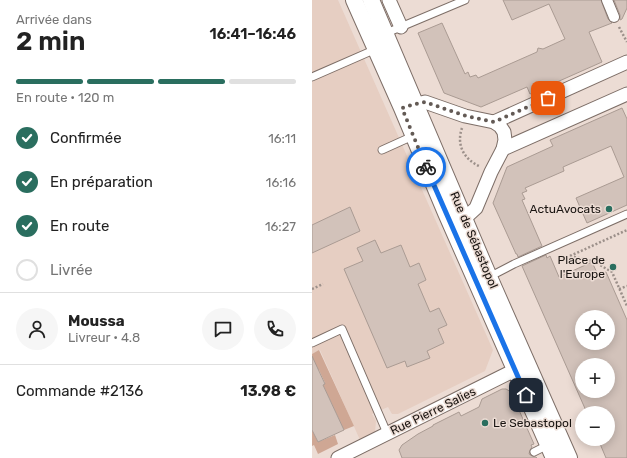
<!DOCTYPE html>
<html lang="fr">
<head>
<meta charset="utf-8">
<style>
	:root { --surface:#fff; --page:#f6f6f6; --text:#222; --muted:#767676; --line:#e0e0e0; --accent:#2a6e5f }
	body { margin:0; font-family:Rubik,sans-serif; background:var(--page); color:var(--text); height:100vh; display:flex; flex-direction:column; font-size:15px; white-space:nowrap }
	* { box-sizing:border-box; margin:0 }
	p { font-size:13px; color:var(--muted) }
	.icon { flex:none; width:22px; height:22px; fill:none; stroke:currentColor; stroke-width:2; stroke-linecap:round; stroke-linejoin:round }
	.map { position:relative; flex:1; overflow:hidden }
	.sheet { display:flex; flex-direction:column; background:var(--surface); width:312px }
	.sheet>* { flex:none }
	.fabs { position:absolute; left:263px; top:310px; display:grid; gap:8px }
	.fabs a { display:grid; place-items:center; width:40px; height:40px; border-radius:50%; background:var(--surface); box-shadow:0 2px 10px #0003; font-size:20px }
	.pin { position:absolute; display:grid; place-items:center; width:34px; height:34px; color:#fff; margin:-17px; border-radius:8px; box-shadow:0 2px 6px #0006 }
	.courier { position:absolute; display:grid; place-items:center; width:40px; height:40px; margin:-20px; border:3px solid #1a73e8; border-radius:50%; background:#fff; color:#222; box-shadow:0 1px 5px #0007 }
	.head em { font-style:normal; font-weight:600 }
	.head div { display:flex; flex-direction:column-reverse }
	.head { display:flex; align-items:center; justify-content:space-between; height:68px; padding:0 16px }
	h1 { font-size:26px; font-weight:600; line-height:30px }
	.bar { display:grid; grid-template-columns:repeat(4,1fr); gap:6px 4px; align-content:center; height:48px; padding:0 16px }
	.bar i { height:5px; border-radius:3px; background:var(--line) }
	.bar .active { background:var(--accent) }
	.bar p { grid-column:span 4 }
	.line { display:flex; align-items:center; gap:10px; padding:0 16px; border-top:1px solid var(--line) }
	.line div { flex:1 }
	.round { display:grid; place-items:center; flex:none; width:42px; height:42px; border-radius:21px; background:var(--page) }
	ol { padding:0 16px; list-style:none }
	li { display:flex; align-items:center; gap:12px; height:44px }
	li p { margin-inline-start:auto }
	li .icon { padding:4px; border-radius:50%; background:var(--accent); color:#fff; stroke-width:4 }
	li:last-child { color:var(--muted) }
	li i { width:22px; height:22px; border:2px solid var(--line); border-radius:50% }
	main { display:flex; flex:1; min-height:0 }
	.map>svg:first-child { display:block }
</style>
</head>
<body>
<main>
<section class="sheet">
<div class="head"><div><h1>2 min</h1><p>Arrivée dans</p></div><em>16:41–16:46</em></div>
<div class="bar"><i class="active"></i><i class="active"></i><i class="active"></i><i></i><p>En route · 120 m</p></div>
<ol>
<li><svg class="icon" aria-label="check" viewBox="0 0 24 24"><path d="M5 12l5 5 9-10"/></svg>Confirmée<p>16:11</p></li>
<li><svg class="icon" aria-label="check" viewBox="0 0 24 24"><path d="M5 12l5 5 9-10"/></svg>En préparation<p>16:16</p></li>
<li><svg class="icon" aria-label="check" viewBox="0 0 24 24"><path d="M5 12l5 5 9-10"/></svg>En route<p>16:27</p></li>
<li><i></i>Livrée</li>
</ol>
<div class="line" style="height:72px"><a class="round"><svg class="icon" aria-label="person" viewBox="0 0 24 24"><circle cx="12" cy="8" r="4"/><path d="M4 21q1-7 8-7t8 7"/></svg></a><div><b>Moussa</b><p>Livreur · 4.8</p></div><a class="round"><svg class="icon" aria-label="chat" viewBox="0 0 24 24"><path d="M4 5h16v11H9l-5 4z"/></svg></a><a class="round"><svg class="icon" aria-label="phone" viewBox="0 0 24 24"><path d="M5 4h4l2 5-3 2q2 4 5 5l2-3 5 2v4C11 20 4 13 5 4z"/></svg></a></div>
<div class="line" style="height:52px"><div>Commande #2136</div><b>13.98 €</b></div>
</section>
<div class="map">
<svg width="315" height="458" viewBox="0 0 315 458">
	<rect width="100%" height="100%" fill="#ecdcd4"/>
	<path fill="#e6cec2" d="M0,0H26L181,350L173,371L86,414H80L76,407L60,414L64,421L63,432L61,435L48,440L8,350L0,354Z"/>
	<g fill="#cfa794">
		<path d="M7,350L42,426L32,430L11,385L13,383L7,370L0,373V354Z"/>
		<path d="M0,430L6,442L23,435L26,444L6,454L2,445L0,446Z"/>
	</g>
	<g fill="#d2c2ba" stroke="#aa9b93" fill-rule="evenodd">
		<path d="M191,0H289L296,19L300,23L277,32L290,62L218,94L215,87L169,107L132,93L106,33L130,23L153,74L156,72L158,77L164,75L166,78L225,52L226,48L231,49L253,39L237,4L200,20Z"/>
		<path d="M302,0H315V8L310,19L308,20V15Z"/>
		<path d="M310,108L315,119V205L275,223L264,198L312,177L299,146L251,167L252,171L213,188L215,191L210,193L213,199L210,200L230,246L206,257L205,254H204L181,203L195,167L241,146L238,140Z"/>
		<path d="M38,207L48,231L0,253V225Z"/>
		<path d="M63,240L69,253L89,245L98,267L107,263L114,280L106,284L118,312L127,308L135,325L126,329L132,343L115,351L118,358L95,367L93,361L75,368L32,269L51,261L45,248Z"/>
		<path d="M234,255L235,258L238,256L247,277L280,262L286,275L294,272L315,320V458H294L286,439H296V413H275L210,266ZM270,317H296V343H270ZM270,365H296V391H270Z"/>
		<path d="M0,356L13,384L11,385L32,430L6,442L0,430Z"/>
		<path d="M190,389H194L199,392L222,444L219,445L220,447L218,450L217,454L220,456L224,457L225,458H90L87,450L90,445L106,434L121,426V425L147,412L149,416L167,407L170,399Z"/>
	</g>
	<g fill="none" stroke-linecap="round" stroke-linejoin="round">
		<defs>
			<g id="service">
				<path d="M72,34L153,0"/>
				<path d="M0,77L64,49"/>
				<path d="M70,150L101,136"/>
				<path d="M177,277L202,264L315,214"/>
				<path d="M0,343L30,329L75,433"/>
				<path d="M222,452L236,445"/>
			</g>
			<path id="pedestrian" d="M295,0L302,17"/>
			<g id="minor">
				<path d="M77,0L89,27"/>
				<path d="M94,107L113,102L153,116L182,122L188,126L192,132L193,140L191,149L179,172L164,208L152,219L145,217"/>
				<path d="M182,122L315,62"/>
				<path d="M191,149L315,94"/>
				<path d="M26,458L211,366"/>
			</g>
			<g id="tertiary">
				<path d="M42,0L90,108L134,213L242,458"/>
				<path d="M59,0L177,277L257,458"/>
			</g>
		</defs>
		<use href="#service" stroke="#7d6e67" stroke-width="9"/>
		<use href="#pedestrian" stroke="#7d6e67" stroke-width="12"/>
		<use href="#minor" stroke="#7d6e67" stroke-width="15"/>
		<use href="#tertiary" stroke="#7d6e67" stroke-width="18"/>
		<g stroke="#9c908a" stroke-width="2.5" stroke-dasharray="2 2" stroke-linecap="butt">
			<path d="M307,27L315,42"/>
			<path d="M150,128C144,145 152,159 167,166"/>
			<path d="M258,256L281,261L300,272L315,306"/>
			<path d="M258,256L315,230"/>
			<path d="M0,289L11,284"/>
			<path d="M307,289L315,286"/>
		</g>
		<use href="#service" stroke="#fff" stroke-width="7"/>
		<use href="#pedestrian" stroke="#fff" stroke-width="10"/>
		<use href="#minor" stroke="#fff" stroke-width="13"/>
		<use href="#tertiary" stroke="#fff" stroke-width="16"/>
	</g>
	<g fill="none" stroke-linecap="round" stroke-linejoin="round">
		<path stroke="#635a55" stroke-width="4" stroke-dasharray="0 7.2" d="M114,167L90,108L103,104L113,102L154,116L182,122L236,98"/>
		<path stroke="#1a73e8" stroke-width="5" d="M114,167L214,395"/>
	</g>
	<g fill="#2a6e5f" stroke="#ecdcd4" stroke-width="1.5">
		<circle cx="297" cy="209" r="4"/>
		<circle cx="301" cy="267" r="4"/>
		<circle cx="173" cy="423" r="4"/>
	</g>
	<g text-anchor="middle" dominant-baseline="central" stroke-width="3" stroke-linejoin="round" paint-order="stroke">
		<g font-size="12" fill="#191411" stroke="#ecdcd4" text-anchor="end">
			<text x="289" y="209">ActuAvocats</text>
			<text x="293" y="260">Place de<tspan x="293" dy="14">l'Europe</tspan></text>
			<text x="181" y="423" text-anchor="start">Le Sebastopol</text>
		</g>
		<g font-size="12" fill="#191411" stroke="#ecdcd4">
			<text transform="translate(162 240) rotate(67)">Rue de Sébastopol</text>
			<text transform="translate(121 411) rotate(-26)">Rue Pierre Salies</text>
		</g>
	</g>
</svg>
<div class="fabs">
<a><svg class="icon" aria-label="locate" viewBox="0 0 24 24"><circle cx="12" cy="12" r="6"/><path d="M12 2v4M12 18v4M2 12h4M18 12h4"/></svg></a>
<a>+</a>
<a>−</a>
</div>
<div class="pin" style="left:236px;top:98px;background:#ea580c"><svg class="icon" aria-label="bag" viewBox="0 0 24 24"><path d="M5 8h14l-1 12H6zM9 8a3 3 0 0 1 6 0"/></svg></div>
<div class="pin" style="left:214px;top:395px;background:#1f2937"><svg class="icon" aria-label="home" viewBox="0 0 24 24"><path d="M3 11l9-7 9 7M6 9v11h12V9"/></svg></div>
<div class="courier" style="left:114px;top:167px"><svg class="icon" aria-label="bike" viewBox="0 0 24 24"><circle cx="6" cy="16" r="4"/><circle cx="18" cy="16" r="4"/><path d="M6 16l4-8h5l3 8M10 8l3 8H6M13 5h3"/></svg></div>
</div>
</main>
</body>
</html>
